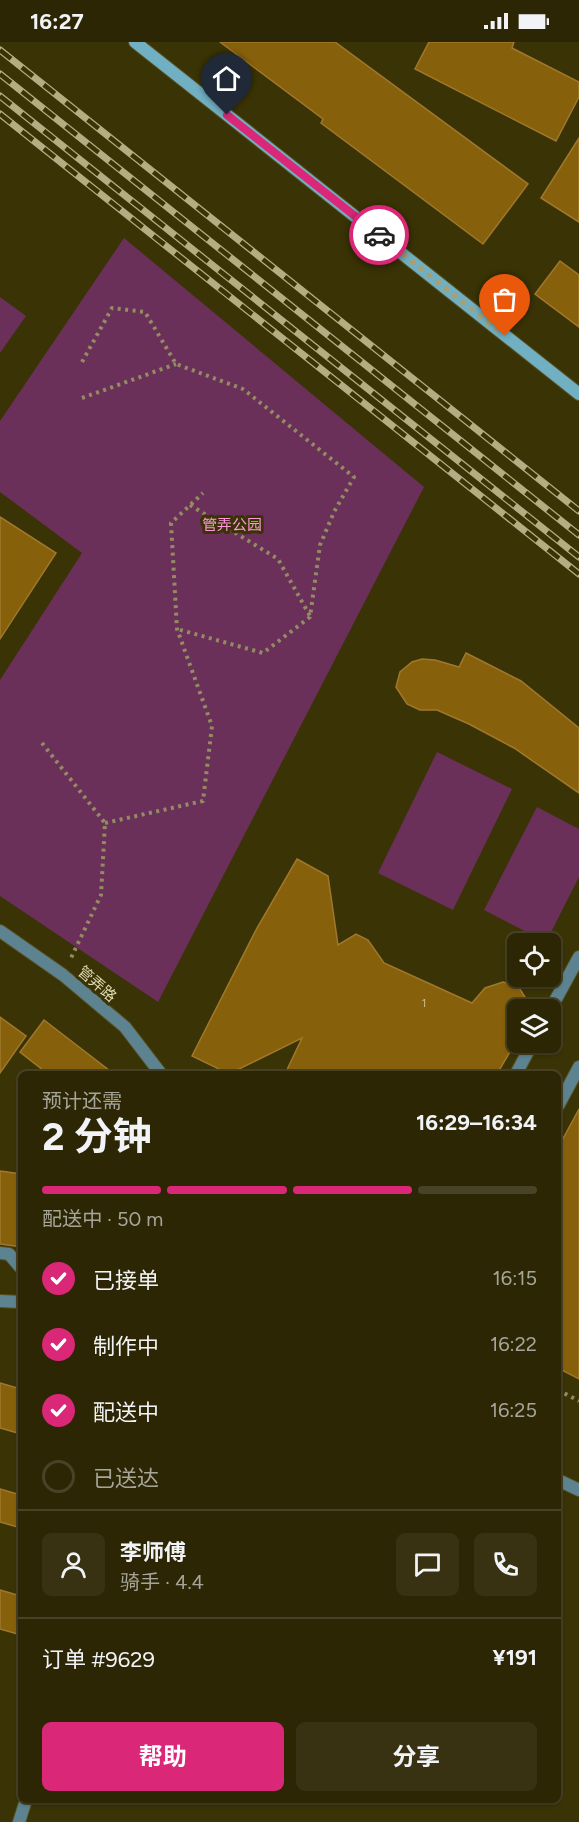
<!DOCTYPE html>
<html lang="zh">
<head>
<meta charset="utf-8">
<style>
	:root { --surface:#2c2604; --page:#383213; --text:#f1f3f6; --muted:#a6a59a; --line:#484326; --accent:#db2777 }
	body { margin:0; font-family:Figtree,"Noto Sans SC",sans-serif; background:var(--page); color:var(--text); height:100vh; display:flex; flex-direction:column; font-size:22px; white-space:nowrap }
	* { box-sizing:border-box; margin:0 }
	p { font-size:20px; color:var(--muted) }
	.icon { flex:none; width:33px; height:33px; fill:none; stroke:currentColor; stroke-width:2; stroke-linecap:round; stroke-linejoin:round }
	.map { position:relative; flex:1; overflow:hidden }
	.details { position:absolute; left:18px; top:1029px; width:543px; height:732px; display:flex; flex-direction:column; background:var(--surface); border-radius:9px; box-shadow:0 2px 4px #0004,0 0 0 2px var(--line) }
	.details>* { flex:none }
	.tools { position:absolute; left:507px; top:891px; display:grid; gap:12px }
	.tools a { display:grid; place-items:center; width:54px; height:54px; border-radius:9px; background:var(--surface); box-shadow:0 2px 4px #0004,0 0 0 2px var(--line); font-size:30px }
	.pin { position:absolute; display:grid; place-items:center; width:51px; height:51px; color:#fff; margin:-62px -26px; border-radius:50% 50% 50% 0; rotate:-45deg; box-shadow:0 0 6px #0007 }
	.pin .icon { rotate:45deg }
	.courier { position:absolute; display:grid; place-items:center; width:60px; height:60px; margin:-30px; border:4px solid #db2777; border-radius:50%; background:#fff; color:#222; box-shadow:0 2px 8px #0007 }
	.headline em { font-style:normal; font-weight:700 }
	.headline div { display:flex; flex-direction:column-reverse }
	.headline { display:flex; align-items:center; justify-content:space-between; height:102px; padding:0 24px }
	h1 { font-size:39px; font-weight:700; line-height:45px }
	.bar { display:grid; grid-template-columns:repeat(4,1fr); gap:9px 6px; align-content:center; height:72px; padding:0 24px }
	.bar i { height:8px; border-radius:4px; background:var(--line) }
	.bar .on { background:var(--accent) }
	.bar p { grid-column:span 4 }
	.line { display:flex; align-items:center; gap:15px; padding:0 24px; border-top:2px solid var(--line) }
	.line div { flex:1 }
	.round { display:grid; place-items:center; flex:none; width:63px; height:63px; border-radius:9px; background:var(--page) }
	ol { padding:0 24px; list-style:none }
	li { display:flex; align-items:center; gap:18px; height:66px }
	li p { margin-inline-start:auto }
	li .icon { padding:6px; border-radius:50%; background:var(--accent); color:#fff; stroke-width:4 }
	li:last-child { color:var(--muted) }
	li i { width:33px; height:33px; border:3px solid var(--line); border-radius:50% }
	.button { display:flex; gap:12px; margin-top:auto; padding:12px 24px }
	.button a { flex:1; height:69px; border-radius:9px; background:var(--accent); color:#fff; font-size:24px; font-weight:700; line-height:69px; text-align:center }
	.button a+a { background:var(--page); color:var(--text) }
	.status { display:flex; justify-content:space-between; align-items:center; height:42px; padding:0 30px; background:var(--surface); direction:ltr }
	.status svg { height:16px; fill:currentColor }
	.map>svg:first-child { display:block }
</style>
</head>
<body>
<div class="status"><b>16:27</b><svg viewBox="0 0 49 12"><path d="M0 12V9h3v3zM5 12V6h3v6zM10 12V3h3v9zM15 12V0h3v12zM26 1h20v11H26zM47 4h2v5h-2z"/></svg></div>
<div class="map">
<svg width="579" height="1780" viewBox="0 0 579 1780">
	<rect width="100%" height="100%" fill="#3a3305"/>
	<g fill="#6a3059">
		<path d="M124,196L424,445L158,960L0,854V638L82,511L0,450V379Z"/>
		<path d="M0,255L26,274L0,311Z"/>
		<path d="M437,710L512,747L453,868L378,831Z"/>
		<path d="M537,765L579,787V835L546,900L484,868Z"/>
	</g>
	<g fill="#87600b" stroke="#a0782d" stroke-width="1.5">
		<path d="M220,0H335L528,142L483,202L321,81L323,77Z"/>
		<path d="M429,0H514L512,6L579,40V55L556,99L415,27Z"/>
		<path d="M579,96V180L541,156Z"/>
		<path d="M560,219L579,233V285L535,252Z"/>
		<path d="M0,475L56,511L0,597Z"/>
		<path d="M466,611L521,639L579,686V751L514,706L469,682L437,668H420L407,662L396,645L400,630L412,620L422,617L435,618L459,625Z"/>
		<path d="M297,817L328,834L338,903L356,892L368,898L384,921L472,961L485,946L503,940L518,944L533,968H518V996L497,1032H285L302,996L229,1032L192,1014L257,886Z"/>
		<path d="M0,975L26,994L0,1031Z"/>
		<path d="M44,978L114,1032H48L20,1010Z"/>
		<path d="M579,1067V1337L558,1326V1106Z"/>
		<path d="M0,1129L21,1132V1205L0,1202Z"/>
		<path d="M0,1341L21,1347V1392L0,1386Z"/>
		<path d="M0,1447L21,1453V1486L0,1480Z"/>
		<path d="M0,1548L21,1554V1593L0,1587Z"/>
	</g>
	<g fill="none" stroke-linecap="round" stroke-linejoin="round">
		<defs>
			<g id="lane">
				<path d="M550,968L579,915"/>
				<path d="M516,1032L533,1000"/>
				<path d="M558,1064L579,1025"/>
				<path d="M0,1211L9,1212L21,1226"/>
			</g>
			<g id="street">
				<path d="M0,889L63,933L125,985L161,1032"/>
				<path d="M0,1259L21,1260"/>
				<path d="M558,1438L579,1448"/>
				<path d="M19,1780L26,1758"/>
			</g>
			<path id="secondary" d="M135,0L579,352"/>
		</defs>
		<use href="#lane" stroke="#585124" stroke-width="14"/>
		<use href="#street" stroke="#585124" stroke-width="14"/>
		<use href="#secondary" stroke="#585124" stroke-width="14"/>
		<g stroke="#938c62" stroke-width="4" stroke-dasharray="3 4.5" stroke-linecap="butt">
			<path d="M82,320L112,266L145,270L176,322L243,347L354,435L334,470L320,503L310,575L263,611L177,587"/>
			<path d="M82,356L176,322"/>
			<path d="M190,463L278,517L310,574"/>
			<path d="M42,701L105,781L101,853L71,916"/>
			<path d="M105,781L203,759L212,684L177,587L171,481L203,451"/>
			<path d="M558,1348L579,1359"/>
		</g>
		<use href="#lane" stroke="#5c838f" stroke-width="12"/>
		<use href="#street" stroke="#5c838f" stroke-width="12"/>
		<use href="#secondary" stroke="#71afc3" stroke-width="12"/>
		<defs>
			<g id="rail">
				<path d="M0,8L579,469"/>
				<path d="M0,32L579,493"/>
				<path d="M0,54L579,515"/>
				<path d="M0,72L579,532"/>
			</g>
		</defs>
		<use href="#rail" stroke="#b3ad84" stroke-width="7"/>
		<use href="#rail" stroke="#3a3305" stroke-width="4.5" stroke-dasharray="14" stroke-linecap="butt"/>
	</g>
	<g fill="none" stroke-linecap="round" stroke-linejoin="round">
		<path stroke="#a6a076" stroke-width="6" stroke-dasharray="0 10.8" d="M379,193L505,294"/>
		<path stroke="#db2777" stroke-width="8" d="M227,73L379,193"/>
	</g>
	<g text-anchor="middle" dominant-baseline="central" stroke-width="6" stroke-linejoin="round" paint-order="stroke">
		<g font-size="12" fill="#cabc89">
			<text x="424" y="961">1</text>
		</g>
		<g font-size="15" fill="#fe99de" stroke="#3a3305">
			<text x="232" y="483">管弄公园</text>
		</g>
		<g font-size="15" fill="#e0dab3" stroke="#3a3305">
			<text transform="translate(97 942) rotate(41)">管弄路</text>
		</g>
	</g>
</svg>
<div class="tools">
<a><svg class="icon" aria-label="locate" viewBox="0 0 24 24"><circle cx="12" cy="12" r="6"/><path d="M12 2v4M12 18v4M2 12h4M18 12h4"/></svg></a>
<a><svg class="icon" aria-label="layers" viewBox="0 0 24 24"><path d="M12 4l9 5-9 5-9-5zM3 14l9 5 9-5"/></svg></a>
</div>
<div class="pin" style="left:505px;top:294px;background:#ea580c"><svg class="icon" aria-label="bag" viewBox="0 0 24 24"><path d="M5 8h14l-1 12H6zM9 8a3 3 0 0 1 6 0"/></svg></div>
<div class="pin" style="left:227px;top:73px;background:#1f2937"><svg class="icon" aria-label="home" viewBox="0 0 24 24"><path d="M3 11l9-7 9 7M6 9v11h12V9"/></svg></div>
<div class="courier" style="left:379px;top:193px"><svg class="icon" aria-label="car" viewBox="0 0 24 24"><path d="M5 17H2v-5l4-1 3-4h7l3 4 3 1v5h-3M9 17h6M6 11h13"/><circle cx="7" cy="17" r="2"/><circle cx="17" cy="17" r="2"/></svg></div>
<section class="details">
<div class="headline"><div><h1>2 分钟</h1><p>预计还需</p></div><em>16:29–16:34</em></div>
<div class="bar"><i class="on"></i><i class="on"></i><i class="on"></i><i></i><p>配送中 · 50 m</p></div>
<ol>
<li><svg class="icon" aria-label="check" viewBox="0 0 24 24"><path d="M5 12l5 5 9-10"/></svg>已接单<p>16:15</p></li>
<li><svg class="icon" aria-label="check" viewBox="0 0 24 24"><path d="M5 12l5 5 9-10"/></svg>制作中<p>16:22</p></li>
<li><svg class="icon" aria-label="check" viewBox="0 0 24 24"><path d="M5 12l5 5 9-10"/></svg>配送中<p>16:25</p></li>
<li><i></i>已送达</li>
</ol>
<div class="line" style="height:108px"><a class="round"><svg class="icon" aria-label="person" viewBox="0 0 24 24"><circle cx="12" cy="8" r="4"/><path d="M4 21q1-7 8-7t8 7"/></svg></a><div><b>李师傅</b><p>骑手 · 4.4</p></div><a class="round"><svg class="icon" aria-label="chat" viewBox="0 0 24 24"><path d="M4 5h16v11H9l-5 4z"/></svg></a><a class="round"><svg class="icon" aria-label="phone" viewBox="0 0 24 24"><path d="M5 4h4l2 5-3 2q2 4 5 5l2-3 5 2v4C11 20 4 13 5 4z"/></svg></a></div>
<div class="line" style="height:78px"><div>订单 #9629</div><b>¥191</b></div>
<div class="button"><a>帮助</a><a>分享</a></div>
</section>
</div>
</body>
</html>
